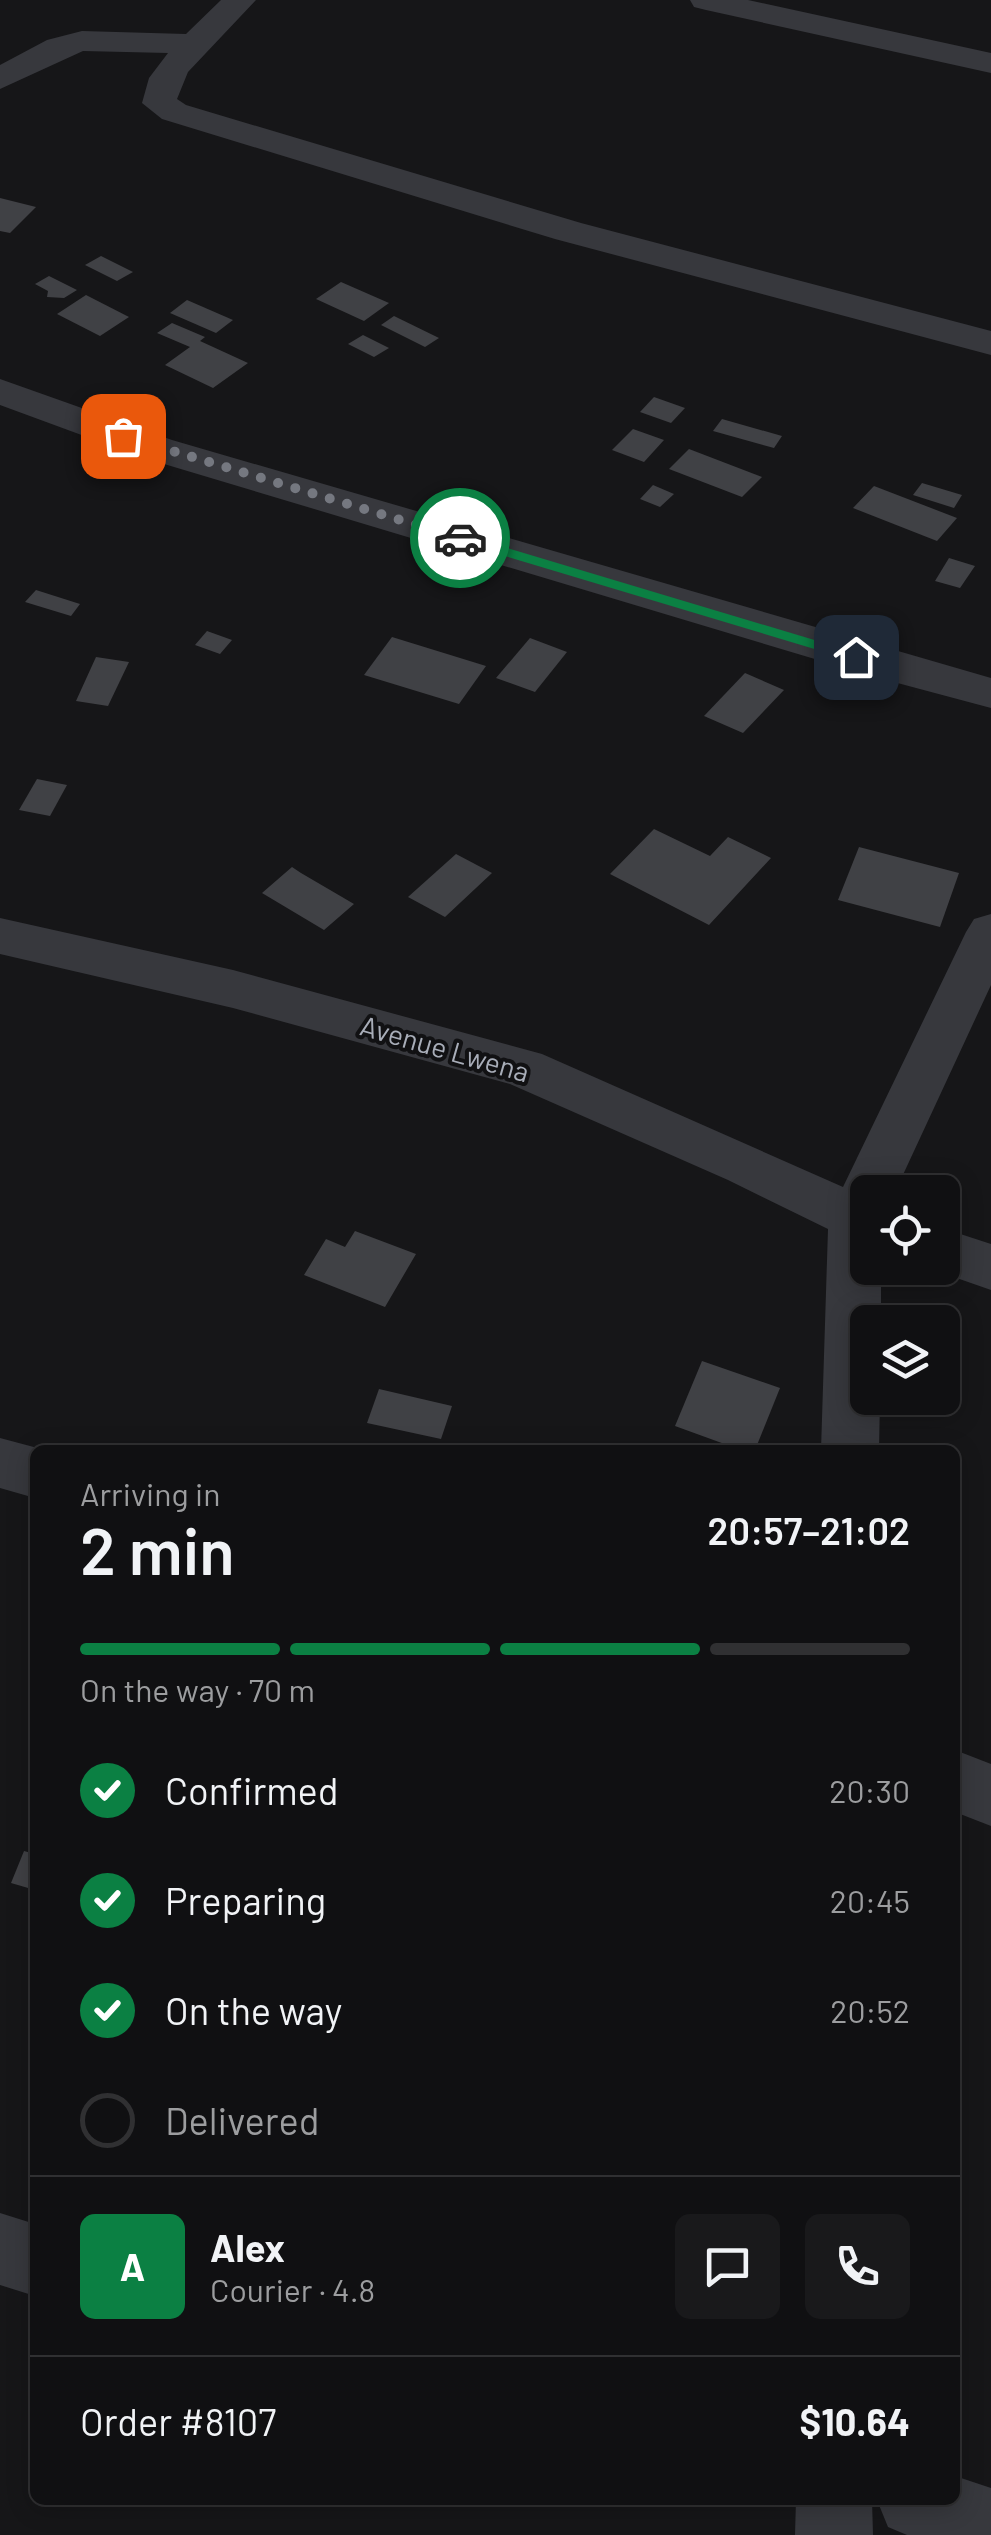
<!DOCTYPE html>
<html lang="en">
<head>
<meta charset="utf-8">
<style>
	:root { --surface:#101012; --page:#19191b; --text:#f1f3f6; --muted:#9c9d9f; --line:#303032; --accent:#0b8043 }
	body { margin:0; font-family:Barlow,sans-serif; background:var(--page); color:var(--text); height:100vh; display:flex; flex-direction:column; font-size:38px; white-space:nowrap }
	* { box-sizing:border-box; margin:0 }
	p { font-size:32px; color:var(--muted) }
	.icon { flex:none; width:55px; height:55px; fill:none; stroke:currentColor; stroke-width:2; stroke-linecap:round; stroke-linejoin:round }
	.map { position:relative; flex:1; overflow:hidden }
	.sheet { position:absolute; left:30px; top:1445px; width:930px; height:1060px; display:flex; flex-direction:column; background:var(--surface); border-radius:15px; box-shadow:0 5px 25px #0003,0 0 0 2px var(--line) }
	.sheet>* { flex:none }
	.controls { position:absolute; left:850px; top:1175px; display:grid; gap:20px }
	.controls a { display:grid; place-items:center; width:110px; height:110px; border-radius:15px; background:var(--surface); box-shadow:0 5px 25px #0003,0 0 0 2px var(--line); font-size:50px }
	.pin { position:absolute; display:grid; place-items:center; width:85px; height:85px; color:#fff; margin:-42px; border-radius:20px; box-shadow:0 5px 15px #0006 }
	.courier { position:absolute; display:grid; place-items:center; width:100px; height:100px; margin:-50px; border:8px solid #0b8043; border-radius:50%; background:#fff; color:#222; box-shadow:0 2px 12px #0007 }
	.overview em { font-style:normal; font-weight:600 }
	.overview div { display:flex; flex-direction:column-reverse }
	.overview { display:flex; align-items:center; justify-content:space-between; height:170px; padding:0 50px }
	h1 { font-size:65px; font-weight:600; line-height:75px }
	.bar { display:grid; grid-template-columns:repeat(4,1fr); gap:15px 10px; align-content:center; height:120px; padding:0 50px }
	.bar i { height:12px; border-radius:8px; background:var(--line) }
	.bar .on { background:var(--accent) }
	.bar p { grid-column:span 4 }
	.line { display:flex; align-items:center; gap:25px; padding:0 50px; border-top:2px solid var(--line) }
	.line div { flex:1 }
	.round { display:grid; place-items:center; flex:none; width:105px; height:105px; border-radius:15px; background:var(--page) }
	ol { padding:0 50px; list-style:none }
	li { display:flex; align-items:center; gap:30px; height:110px }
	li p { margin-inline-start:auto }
	li .icon { padding:10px; border-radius:50%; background:var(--accent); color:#fff; stroke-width:4 }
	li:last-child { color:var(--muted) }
	li i { width:55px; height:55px; border:5px solid var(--line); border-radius:50% }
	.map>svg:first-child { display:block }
</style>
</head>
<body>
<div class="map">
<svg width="991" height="2535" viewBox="0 0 991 2535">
	<rect width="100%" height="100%" fill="#161618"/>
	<g fill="#404145">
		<path d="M0,198L36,207L10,233L0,231Z"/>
		<path d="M101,256L133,272L117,281L85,265Z"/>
		<path d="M49,276L77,290L64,298L47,297L48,291L35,284Z"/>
		<path d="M341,282L389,303L364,321L316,299Z"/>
		<path d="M86,295L129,317L100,336L57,314Z"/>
		<path d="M187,300L233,320L216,333L170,313Z"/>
		<path d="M394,316L439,338L425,347L381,325Z"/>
		<path d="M172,323L205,337L200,341L248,363L213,388L165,365L190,347L157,333Z"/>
		<path d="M363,335L389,348L374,357L348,344Z"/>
		<path d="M654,397L685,408L671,423L640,412Z"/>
		<path d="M722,419L782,436L774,448L713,431Z"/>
		<path d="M633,429L664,440L644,462L612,450Z"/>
		<path d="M689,449L762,477L742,497L669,469Z"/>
		<path d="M922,483L962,495L954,508L913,495Z"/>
		<path d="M653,485L674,494L660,507L640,499Z"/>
		<path d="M874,486L957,518L937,541L853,508Z"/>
		<path d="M949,558L975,566L960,588L935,581Z"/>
		<path d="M36,590L80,604L71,616L25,602Z"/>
		<path d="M207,631L232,640L220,654L195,645Z"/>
		<path d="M392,637L486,666L459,704L364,675Z"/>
		<path d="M530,638L567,652L535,692L496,678Z"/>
		<path d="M96,657L129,662L108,706L76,701Z"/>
		<path d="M745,673L784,690L743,733L704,716Z"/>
		<path d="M37,779L67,785L50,816L19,810Z"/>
		<path d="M654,829L710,856L728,837L771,858L709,925L610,874Z"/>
		<path d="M859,847L959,873L940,927L838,900Z"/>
		<path d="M456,854L492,873L445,917L408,897Z"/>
		<path d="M292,867L301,873L354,904L324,930L262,893Z"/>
		<path d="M355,1231L416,1254L385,1307L304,1275L326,1239L345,1247Z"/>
		<path d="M702,1361L780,1388L755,1450H741L675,1426Z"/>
		<path d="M379,1389L452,1406L441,1439L367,1423Z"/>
		<path d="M24,1851L35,1854V1890L11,1883Z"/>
	</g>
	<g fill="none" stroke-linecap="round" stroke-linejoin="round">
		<g fill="#37383d" fill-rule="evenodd">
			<path d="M221,0H256L188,72L177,99L186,105L581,223L991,331V355L555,239L162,119L142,103L149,78L168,53L83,51L0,89V65L47,40L82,31L186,34Z"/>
			<path d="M690,0H748L991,53V73L706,10L694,7Z"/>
			<path d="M0,379L172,440L991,678V708L875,677L144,458L0,405Z"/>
			<path d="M991,914V985L895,1192H868V1268H881V1322H868V1398H880L879,1450H821L828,1229L728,1180L510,1084L233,1008L0,954V918L233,970L542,1054L843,1187L966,932L974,919Z"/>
			<path d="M942,1228L991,1244V1290L928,1268H942Z"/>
			<path d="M0,1438L45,1450H35V1498L0,1488Z"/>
			<path d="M955,1750L991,1764V1826L955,1812Z"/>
			<path d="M0,2213L35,2224V2296L0,2285Z"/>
			<path d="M955,2476L991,2488V2535H907L888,2527L877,2500H955Z"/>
			<path d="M796,2500H872L873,2535H795Z"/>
		</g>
	</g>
	<path fill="#0b8043" d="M460,534L861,654L863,657L851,660L455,541L454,538Z"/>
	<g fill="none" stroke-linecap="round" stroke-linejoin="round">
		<path stroke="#757880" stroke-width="10" stroke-dasharray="0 18" d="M123,436L460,538"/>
	</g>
	<g text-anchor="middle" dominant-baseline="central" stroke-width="8" stroke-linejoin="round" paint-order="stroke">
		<g font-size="28" fill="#a8adb8" stroke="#111113">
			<text transform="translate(445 1048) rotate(16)">Avenue Lwena</text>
		</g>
	</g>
</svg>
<div class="controls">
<a><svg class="icon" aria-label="locate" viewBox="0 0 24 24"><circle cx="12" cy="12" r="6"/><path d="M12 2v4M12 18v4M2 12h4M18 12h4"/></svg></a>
<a><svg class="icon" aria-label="layers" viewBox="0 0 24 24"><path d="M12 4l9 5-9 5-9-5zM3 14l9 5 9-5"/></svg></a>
</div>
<div class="pin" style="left:123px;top:436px;background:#ea580c"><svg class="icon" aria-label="bag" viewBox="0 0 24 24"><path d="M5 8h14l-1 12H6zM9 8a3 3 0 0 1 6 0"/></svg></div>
<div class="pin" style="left:856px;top:657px;background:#1f2937"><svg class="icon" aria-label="home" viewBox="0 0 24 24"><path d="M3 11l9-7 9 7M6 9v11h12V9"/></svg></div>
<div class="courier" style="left:460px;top:538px"><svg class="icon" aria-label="car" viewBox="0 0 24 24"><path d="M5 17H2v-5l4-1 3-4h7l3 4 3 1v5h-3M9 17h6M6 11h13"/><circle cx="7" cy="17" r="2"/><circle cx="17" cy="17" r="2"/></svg></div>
<section class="sheet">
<div class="overview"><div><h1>2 min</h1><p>Arriving in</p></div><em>20:57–21:02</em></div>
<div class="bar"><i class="on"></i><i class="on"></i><i class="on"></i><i></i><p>On the way · 70 m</p></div>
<ol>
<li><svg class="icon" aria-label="check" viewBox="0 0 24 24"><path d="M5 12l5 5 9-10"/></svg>Confirmed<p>20:30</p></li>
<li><svg class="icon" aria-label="check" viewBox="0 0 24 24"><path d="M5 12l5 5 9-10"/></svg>Preparing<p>20:45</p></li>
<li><svg class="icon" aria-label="check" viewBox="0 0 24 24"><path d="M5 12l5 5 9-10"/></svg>On the way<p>20:52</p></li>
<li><i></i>Delivered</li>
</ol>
<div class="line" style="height:180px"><b class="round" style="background:var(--accent);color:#fff">A</b><div><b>Alex</b><p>Courier · 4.8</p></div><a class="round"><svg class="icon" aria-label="chat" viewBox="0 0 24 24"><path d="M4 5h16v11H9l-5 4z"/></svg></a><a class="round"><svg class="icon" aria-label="phone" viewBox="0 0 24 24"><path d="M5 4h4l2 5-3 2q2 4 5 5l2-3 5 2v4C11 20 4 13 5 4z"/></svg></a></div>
<div class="line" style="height:130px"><div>Order #8107</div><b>$10.64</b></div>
</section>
</div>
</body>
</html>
